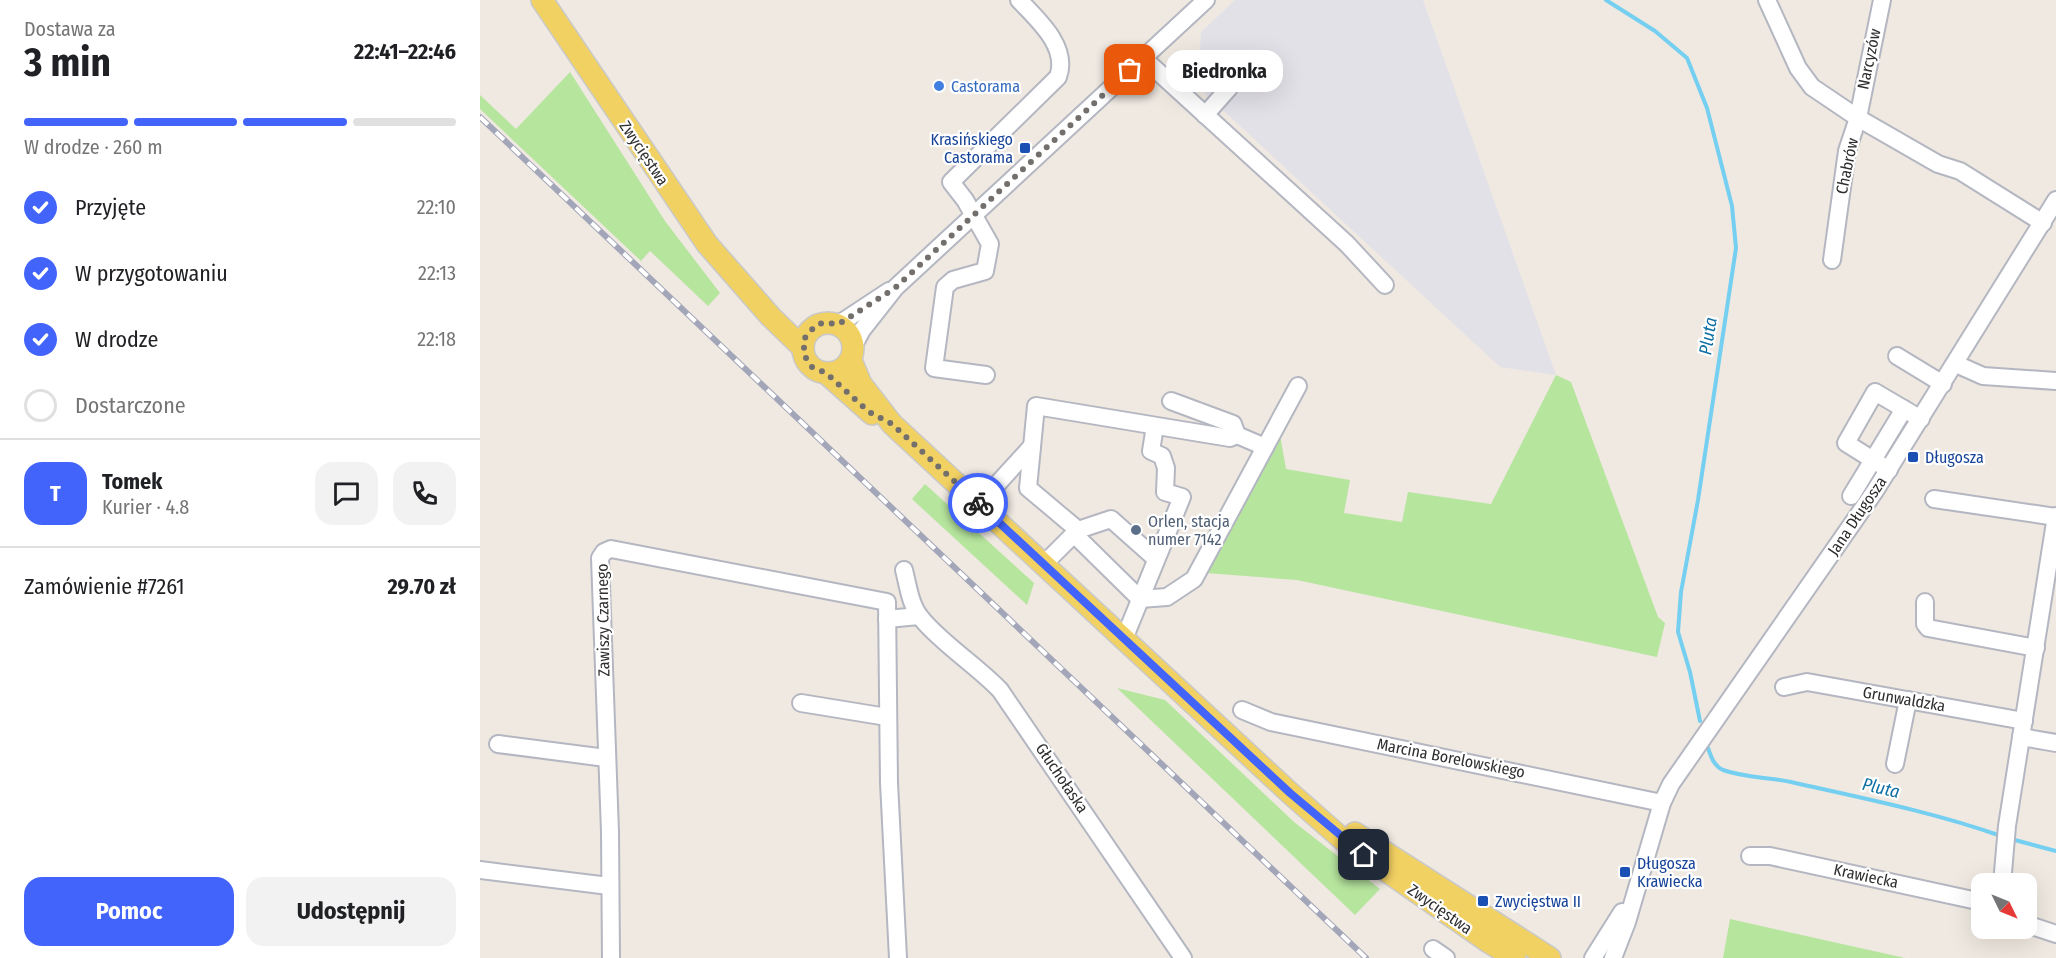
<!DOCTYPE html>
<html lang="pl">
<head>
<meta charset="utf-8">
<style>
	:root { --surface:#fff; --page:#f2f2f2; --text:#202124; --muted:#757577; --line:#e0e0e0; --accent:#4264fb }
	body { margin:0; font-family:"Fira Sans Condensed",sans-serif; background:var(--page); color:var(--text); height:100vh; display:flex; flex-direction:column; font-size:22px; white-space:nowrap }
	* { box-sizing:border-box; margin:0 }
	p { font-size:20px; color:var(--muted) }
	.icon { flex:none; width:33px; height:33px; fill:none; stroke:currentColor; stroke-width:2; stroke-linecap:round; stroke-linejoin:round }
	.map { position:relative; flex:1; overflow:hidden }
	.drawer { display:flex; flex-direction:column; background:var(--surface); width:480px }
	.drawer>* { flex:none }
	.needle { width:39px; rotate:133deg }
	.tools { position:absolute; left:1491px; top:873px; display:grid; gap:12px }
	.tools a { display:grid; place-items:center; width:66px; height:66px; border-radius:12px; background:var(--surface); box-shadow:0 6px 24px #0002; font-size:30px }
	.pin { position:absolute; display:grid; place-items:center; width:51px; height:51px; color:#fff; margin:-26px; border-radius:12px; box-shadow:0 3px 9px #0006 }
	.courier { position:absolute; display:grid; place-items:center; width:60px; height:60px; margin:-30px; border:4px solid #4264fb; border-radius:50%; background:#fff; color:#222; box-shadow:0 2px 8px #0007 }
	.bubble { position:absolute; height:42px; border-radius:18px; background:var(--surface); box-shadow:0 6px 24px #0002; font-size:20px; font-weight:700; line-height:42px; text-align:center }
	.overview em { font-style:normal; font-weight:700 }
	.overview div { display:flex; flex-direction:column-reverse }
	.overview { display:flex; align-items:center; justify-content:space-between; height:102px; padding:0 24px }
	h1 { font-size:39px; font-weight:700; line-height:45px }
	.bar { display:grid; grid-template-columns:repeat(4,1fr); gap:9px 6px; align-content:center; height:72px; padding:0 24px }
	.bar i { height:8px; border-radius:4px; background:var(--line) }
	.bar .selected { background:var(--accent) }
	.bar p { grid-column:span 4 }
	.line { display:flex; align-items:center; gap:15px; padding:0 24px; border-top:2px solid var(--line) }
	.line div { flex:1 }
	.round { display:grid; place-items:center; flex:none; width:63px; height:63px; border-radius:18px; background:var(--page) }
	ol { padding:0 24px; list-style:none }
	li { display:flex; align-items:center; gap:18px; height:66px }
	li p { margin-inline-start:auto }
	li .icon { padding:6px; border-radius:50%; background:var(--accent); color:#fff; stroke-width:4 }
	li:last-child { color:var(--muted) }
	li i { width:33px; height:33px; border:3px solid var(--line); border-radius:50% }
	.action { display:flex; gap:12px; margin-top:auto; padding:12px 24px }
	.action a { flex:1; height:69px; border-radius:18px; background:var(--accent); color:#fff; font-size:24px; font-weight:700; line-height:69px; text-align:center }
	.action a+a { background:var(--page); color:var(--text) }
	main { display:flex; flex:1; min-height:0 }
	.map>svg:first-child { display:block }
</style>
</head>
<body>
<main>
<section class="drawer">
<div class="overview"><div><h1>3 min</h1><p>Dostawa za</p></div><em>22:41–22:46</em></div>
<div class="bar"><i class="selected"></i><i class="selected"></i><i class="selected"></i><i></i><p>W drodze · 260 m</p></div>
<ol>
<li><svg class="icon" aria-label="check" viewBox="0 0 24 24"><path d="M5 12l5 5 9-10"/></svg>Przyjęte<p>22:10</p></li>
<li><svg class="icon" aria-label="check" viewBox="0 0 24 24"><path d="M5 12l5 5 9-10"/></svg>W przygotowaniu<p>22:13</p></li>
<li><svg class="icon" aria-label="check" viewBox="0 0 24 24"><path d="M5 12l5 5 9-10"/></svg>W drodze<p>22:18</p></li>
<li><i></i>Dostarczone</li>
</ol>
<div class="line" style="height:108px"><b class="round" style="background:var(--accent);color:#fff">T</b><div><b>Tomek</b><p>Kurier · 4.8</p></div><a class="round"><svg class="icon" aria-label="chat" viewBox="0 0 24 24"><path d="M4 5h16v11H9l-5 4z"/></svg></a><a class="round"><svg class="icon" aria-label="phone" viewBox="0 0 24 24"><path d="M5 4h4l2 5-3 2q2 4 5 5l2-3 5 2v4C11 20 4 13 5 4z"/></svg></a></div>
<div class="line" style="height:78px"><div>Zamówienie #7261</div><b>29.70 zł</b></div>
<div class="action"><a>Pomoc</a><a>Udostępnij</a></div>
</section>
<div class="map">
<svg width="1576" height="958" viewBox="0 0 1576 958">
	<rect width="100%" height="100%" fill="#efe9e1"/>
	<path fill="#e3e1e8" d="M755,0H943L1076,375L1020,367L718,87L721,32Z"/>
	<g fill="#b6e59e">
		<path d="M90,72L185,221L240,293L228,306L170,251L161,261L0,109V95L36,129Z"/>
		<path d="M1076,375L1091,382L1178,617L1185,623L1177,657L817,580L726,573L800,435L806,469L870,480L864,513L922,522L928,492L1011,504Z"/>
		<path d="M445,484L554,583L547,605L432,499Z"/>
		<path d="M637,688L685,700L814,822L900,889L875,915Z"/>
		<path d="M1250,919L1425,958H1243Z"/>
	</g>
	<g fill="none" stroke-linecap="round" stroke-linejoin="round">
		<g stroke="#75cff0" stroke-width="4">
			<path d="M1126,0L1175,31L1207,58L1227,108L1252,206L1256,248L1218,500L1201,592L1198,632L1210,672L1220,721"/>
			<path d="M1228,748C1231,757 1234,766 1243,770C1265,778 1289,777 1311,782C1382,798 1453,812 1521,836"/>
			<path d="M1531,839L1576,851"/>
		</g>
		<defs>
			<g id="minor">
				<path d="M1287,0L1318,68L1332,87L1378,118L1367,151L1352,260"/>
				<path d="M1402,0L1378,118L1458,164L1480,171L1563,223"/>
				<path d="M663,58L867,244L905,285"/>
				<path d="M725,115L749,88"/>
				<path d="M359,324L409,291"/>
				<path d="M374,345L382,330L415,288L726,0"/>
				<path d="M1417,356L1463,384"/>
				<path d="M1476,364L1503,376L1576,381"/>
				<path d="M506,375L454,368L465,287L473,280L505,271L510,244L485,200L471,182L578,77C589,47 558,20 539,0"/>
				<path d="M691,401L753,424L757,435L785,447"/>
				<path d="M757,435L750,438L556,406L548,488L598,530L599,539L660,599L687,597L714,579L818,386"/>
				<path d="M1409,470L1366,443L1395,392L1441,419"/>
				<path d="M1371,496L1424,409"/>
				<path d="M1454,499L1576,517"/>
				<path d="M499,504L552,446"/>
				<path d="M564,564L598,530L631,519L676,559"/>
				<path d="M424,570C428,585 430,605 441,618C461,643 496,665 520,690L703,958"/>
				<path d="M1445,602V624L1448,628L1556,648"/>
				<path d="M407,619L439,616"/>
				<path d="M644,639L702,497L685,492L686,468L682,456L671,451L675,426"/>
				<path d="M1304,687L1327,682L1544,721"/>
				<path d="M321,703L407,717"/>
				<path d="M762,710L791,722L1182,803"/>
				<path d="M1541,737L1576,743"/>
				<path d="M18,744L126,758"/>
				<path d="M1415,764L1428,700"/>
				<path d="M1270,856H1290L1502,902"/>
				<path d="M0,870L129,886"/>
				<path d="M1522,884L1527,826L1576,516"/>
				<path d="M1546,924L1576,934"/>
				<path d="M953,949L966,958"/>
				<path d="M131,958L130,832L120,558L124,552L131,549L407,602L409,783L418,958"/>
				<path d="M1113,958L1142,912"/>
				<path d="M1133,958L1147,922L1182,803L1191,784L1395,491L1576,200"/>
			</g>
			<g id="major">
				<path d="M62,0L227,244L291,317L323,348"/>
				<circle cx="348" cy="348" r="25"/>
				<path d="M371,360L381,384L412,424L810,793L869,845L1007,941L1035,958"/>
				<path d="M346,373L392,414"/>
				<path d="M875,833L1070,958"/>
			</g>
		</defs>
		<use href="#minor" stroke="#b4b7c1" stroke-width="20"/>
		<use href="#major" stroke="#c9c9c9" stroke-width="24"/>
		<use href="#minor" stroke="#fff" stroke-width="16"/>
		<use href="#major" stroke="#f2d163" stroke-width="21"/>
		<defs>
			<path id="rail" d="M0,117L886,958"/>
		</defs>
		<use href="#rail" stroke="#a3a6b8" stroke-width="6"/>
		<use href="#rail" stroke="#fff" stroke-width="4" stroke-dasharray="11" stroke-linecap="butt"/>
	</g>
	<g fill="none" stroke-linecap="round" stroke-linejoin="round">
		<path stroke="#726f6d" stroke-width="6" stroke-dasharray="0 10.8" d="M498,503L412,424L389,412L346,373L332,367L324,355V339L335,326L342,323L359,324L415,288L650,70"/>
		<path stroke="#4264fb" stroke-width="8" d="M498,503L810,793L884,855"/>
	</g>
	<circle fill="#3f7fe0" stroke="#fff" stroke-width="2" cx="459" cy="86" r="6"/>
	<g fill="#1a4fb4" stroke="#fff" stroke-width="2">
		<rect x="539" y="142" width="12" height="12" rx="3"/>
		<rect x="1427" y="451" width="12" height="12" rx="3"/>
		<rect x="1139" y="866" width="12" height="12" rx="3"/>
		<rect x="997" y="895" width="12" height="12" rx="3"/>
	</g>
	<circle fill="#5c6f8a" stroke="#fff" stroke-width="2" cx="656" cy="530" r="6"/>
	<g text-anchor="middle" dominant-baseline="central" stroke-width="4.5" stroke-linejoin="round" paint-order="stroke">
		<g font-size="16" fill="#2e2e2e" stroke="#fff">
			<text transform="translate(1389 59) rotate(-78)">Narcyzów</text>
			<text transform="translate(164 153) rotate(56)">Zwycięstwa</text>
			<text transform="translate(1367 166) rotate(-78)">Chabrów</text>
			<text transform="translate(1377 516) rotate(-56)">Jana Długosza</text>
			<text transform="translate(123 620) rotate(-91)">Zawiszy Czarnego</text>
			<text transform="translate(1424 699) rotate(10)">Grunwaldzka</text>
			<text transform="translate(971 758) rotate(11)">Marcina Borelowskiego</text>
			<text transform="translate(582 778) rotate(56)">Głuchołaska</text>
			<text transform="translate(1386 876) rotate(12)">Krawiecka</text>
			<text transform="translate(960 909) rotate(35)">Zwycięstwa</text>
		</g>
		<g font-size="16" fill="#366cbe" stroke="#fff" text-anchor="start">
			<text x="471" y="86">Castorama</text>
		</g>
		<g font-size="16" fill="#164399" stroke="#fff" text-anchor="start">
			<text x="533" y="139" text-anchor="end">Krasińskiego<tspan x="533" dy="18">Castorama</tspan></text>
			<text x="1445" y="457">Długosza</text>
			<text x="1157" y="863">Długosza<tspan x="1157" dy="18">Krawiecka</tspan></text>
			<text x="1015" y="901">Zwycięstwa II</text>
		</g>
		<g font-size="16" fill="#4e5e75" stroke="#fff" text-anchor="start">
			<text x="668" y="521">Orlen, stacja<tspan x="668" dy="18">numer 7142</tspan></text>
		</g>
		<g font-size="18" font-style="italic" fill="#0d6fa3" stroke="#fff">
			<text transform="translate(1228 336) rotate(-81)">Pluta</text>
			<text transform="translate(1401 788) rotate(13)">Pluta</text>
		</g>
	</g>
</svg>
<div class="tools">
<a><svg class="needle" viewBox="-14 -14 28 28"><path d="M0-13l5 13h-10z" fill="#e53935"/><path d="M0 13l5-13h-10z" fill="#757577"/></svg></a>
</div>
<div class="pin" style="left:650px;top:70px;background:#ea580c"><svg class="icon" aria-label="bag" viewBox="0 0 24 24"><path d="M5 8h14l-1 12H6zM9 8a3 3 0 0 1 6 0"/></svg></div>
<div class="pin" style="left:884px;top:855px;background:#1f2937"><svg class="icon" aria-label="home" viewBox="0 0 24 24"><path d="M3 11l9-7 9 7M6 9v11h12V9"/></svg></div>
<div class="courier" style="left:498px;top:503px"><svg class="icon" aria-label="bike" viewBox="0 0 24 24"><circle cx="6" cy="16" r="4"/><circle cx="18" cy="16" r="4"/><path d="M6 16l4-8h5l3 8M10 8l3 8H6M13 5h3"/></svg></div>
<div class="bubble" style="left:686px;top:50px;width:117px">Biedronka</div>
</div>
</main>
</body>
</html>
